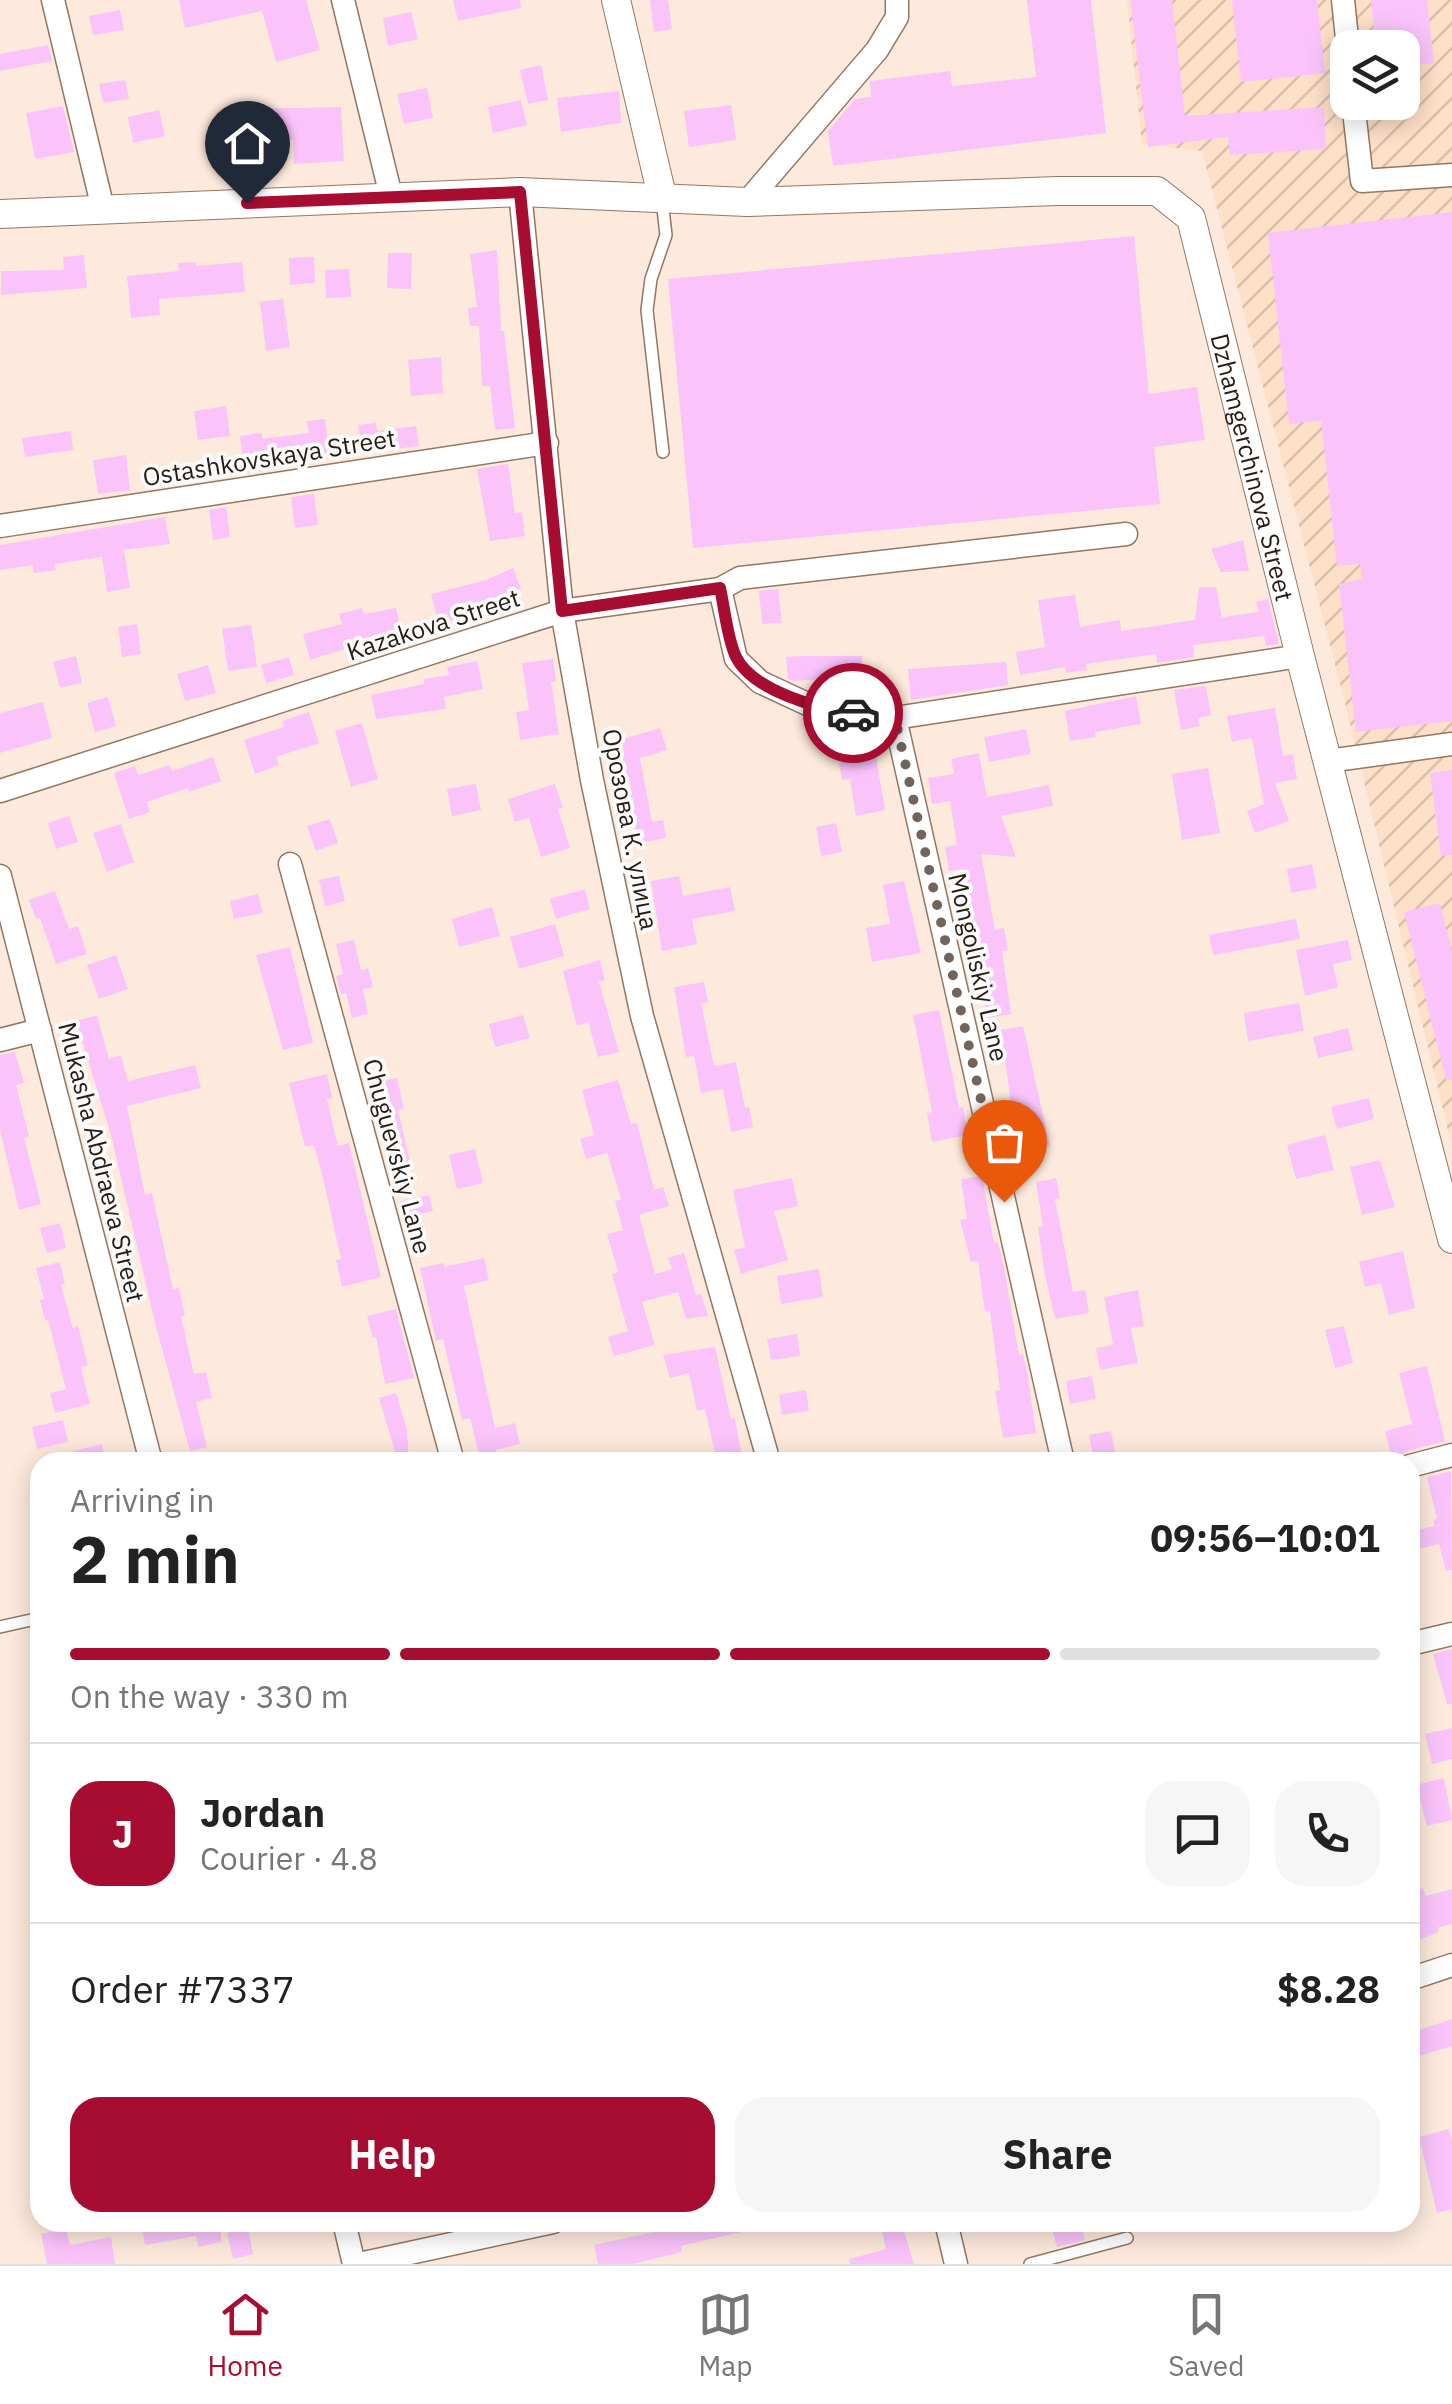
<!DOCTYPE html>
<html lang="en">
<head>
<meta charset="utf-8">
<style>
	:root { --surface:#fff; --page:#f6f6f6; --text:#222; --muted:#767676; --line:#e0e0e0; --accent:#a70d31 }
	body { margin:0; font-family:"IBM Plex Sans",sans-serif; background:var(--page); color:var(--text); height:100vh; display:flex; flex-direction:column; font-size:38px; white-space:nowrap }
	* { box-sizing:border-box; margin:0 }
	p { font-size:32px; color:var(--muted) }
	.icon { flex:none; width:55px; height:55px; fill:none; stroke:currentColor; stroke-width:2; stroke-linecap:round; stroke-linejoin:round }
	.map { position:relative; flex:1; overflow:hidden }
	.sheet { position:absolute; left:30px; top:1452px; width:1390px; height:780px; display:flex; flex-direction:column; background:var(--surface); border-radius:30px; box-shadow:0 5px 25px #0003 }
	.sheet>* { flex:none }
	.buttons { position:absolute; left:1330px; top:30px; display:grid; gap:20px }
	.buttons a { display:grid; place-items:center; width:90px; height:90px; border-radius:20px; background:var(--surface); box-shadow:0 5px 25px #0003; font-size:50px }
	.pin { position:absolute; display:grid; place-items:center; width:85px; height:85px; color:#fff; margin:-102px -42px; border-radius:50% 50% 50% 0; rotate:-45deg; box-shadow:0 0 10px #0007 }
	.pin .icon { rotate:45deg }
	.courier { position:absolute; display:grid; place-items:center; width:100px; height:100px; margin:-50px; border:8px solid #a70d31; border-radius:50%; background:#fff; color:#222; box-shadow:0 2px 12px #0007 }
	.summary em { font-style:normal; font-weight:700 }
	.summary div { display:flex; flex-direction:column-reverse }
	.summary { display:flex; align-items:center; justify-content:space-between; height:170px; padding:0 40px }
	h1 { font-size:65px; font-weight:700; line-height:75px }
	.bar { display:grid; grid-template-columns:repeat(4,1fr); gap:15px 10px; align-content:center; height:120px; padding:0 40px }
	.bar i { height:12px; border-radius:8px; background:var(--line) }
	.bar .current { background:var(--accent) }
	.bar p { grid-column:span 4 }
	.line { display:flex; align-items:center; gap:25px; padding:0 40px; border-top:2px solid var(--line) }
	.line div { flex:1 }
	.round { display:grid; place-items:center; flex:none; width:105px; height:105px; border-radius:30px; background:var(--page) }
	.button { display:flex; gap:20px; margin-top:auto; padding:20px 40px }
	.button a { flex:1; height:115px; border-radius:30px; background:var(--accent); color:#fff; font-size:40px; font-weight:700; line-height:115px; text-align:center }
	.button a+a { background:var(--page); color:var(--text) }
	.menu { display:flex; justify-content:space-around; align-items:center; height:140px; border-top:2px solid var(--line); background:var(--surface); font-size:28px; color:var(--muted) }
	.menu a { display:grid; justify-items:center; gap:5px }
	.menu .current { color:var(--accent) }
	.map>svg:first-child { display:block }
</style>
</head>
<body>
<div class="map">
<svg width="1452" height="2264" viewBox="0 0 1452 2264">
	<defs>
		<pattern id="industrial-furrows" width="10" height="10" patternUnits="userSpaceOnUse" patternTransform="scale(2.5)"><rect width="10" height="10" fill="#fedfc8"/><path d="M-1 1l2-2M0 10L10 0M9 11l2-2" fill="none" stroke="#dabfab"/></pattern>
	</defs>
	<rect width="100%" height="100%" fill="#fdeadc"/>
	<path fill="url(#industrial-furrows)" fill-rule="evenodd" d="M1127,0H1452V1147L1344,699L1202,151L1142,144ZM1348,48H1402V102H1348Z"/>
	<g fill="#fac4fb">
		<path d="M179,0H306L320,50L276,62L262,11L185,28Z"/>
		<path d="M453,0H520L521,8L458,21Z"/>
		<path d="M650,0H668L672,29L654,32Z"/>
		<path d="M1027,0H1091L1106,133L833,166L828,131L855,99L871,97L870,81L950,71L952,86L1036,77Z"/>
		<path d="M1130,0H1172L1185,116L1324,107L1326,149L1230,155L1228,137L1148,147Z"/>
		<path d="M1232,0H1317L1325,73L1241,82Z"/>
		<path d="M1371,0H1427L1434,63L1402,67V48H1376Z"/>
		<path d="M120,10L124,30L93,35L89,16Z"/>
		<path d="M411,12L418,39L388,46L383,18Z"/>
		<path d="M48,45L52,61L0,71V54Z"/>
		<path d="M541,65L548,100L528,104L520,70Z"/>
		<path d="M125,80L129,99L103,103L99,84Z"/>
		<path d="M427,88L433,118L404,124L397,94Z"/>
		<path d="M619,91L621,123L561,132L557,98Z"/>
		<path d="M521,100L527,125L493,133L488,107Z"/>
		<path d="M731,105L736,140L689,147L684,111Z"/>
		<path d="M63,106L74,152L35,159L26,113Z"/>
		<path d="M341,107L344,161L294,164L293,140L242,138L243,109Z"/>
		<path d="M159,110L165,136L133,143L128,117Z"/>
		<path d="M1452,212V721L1356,732L1339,584L1362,579L1360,564L1337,566L1321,421L1289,424L1268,233Z"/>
		<path d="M1134,236L1149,394L1197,387L1205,440L1154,447L1160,504L693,548L668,279Z"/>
		<path d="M497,250L501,331H504L515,428L495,430L490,386H482L479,326H470L468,308L477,307L470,254Z"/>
		<path d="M388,253H412L411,289L387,288Z"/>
		<path d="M84,255L87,288L1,295V271L64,270L63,257Z"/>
		<path d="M314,257L315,283L290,285L289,258Z"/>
		<path d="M196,262V266L242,262L245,292L159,299L160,315L131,318L127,276L179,271L178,263Z"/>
		<path d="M349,269L351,297L326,298L325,270Z"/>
		<path d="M283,299L290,347L266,351L260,302Z"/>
		<path d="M441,357L443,393L411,396L408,360Z"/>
		<path d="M226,406L230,436L198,440L194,411Z"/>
		<path d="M325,419L330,457L266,466V470L245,473L240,436L262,433V439L309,433L307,421Z"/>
		<path d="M376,423L377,431L416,426L419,446L362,453L358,425Z"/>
		<path d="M71,431L73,450L25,457L22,438Z"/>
		<path d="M126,455L130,490L98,494L93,460Z"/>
		<path d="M508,464L515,513L522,512L525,536L490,541L477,469Z"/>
		<path d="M314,494L318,525L295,528L291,497Z"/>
		<path d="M226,507L230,537L213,540L209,510Z"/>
		<path d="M165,517L170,544L124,550L130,588L107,592L102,557L55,564L56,570L34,573L33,565L0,570V545Z"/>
		<path d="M1243,540L1249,571L1221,572L1211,549Z"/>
		<path d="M513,568L521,589L466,608L468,616L439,624L431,594L486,580Z"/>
		<path d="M1199,587H1216L1222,617L1259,612L1256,602L1268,599L1279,644L1266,646L1264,636L1193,645L1194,657L1157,663L1156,654L1086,664L1087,670L1066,673L1065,667L1020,675L1016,652L1045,647L1038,600L1075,595L1080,627L1120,620L1121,631L1195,620Z"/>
		<path d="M778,589L782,623L762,624L759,591Z"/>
		<path d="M362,608L364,614L396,608L401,630L369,637L370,641L310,660L303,634L342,624L339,614Z"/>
		<path d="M137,624L141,654L122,657L118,627Z"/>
		<path d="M251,625L257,667L228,671L222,629Z"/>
		<path d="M76,656L82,683L60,688L53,662Z"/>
		<path d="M804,656H862L863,693L834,694V678L794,681L788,679L786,657Z"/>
		<path d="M289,657L294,675L266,683L261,665Z"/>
		<path d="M553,659L556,682H551L559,734L520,740L516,712L529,710L522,663Z"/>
		<path d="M477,661L483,689L444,697L446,709L376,719L371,695L424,684V679L449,675L447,667Z"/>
		<path d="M1006,662L1008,685L911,700L908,669Z"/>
		<path d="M208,665L216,693L185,701L177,674Z"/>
		<path d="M1206,686L1211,715L1198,718L1200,726L1181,730L1174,690Z"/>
		<path d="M1136,696L1141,724L1095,732L1096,737L1070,741L1065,711Z"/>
		<path d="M108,697L116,726L95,732L87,703Z"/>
		<path d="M43,702L52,738L0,753V713Z"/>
		<path d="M1275,708L1283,756L1293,754L1297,779L1275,783L1289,821L1255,833L1247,811L1264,804L1252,738L1232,742L1227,716Z"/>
		<path d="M309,712L319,743L276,757L279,765L255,774L244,740L284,727L282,721Z"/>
		<path d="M362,723L378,779L351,787L335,731Z"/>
		<path d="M660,728L667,750L640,758L652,822L663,820L666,838L639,843L627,789L631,788L616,741Z"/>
		<path d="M1026,729L1031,754L989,762L984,737Z"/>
		<path d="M979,753L987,797L1049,785L1053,806L1001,816L1016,857L981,854L995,930L1004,928L1008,950L1002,951L1011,1014L987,1018L982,990H979L965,936L961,913L972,911L964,869L949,871L945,847L957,845L950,801L932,804L928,778L954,774L951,759Z"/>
		<path d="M213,757L221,781L189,792L188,788L147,802L150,812L129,819L114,773L135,766L138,775L170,765L172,771Z"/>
		<path d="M876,757L885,810L856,816L850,779L842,780L839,763Z"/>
		<path d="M1208,768L1220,833L1182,840L1172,774Z"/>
		<path d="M1452,770V855L1441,856L1430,773Z"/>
		<path d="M476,784L481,810L452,816L447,789Z"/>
		<path d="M555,784L563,808L558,809L570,848L541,857L529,818L515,822L508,799Z"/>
		<path d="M69,816L78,842L56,849L48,823Z"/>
		<path d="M330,819L338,843L316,851L307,826Z"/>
		<path d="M836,823L842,852L821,856L816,827Z"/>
		<path d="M121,824L134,862L107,872L93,833Z"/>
		<path d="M1312,864L1317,888L1291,893L1287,869Z"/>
		<path d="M339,876L345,901L325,906L319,880Z"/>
		<path d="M679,876L683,896L730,887L735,911L692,919L697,944L662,951L651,881Z"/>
		<path d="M904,881L921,953L872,962L866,928L890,924L883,885Z"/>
		<path d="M585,889L590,909L556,919L550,899Z"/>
		<path d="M55,891L69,929L78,926L87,954L56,964L40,918L36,919L29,900Z"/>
		<path d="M258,894L263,913L234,919L230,901Z"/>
		<path d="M1440,903L1452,952V1080H1446L1404,912Z"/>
		<path d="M492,907L500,936L459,947L452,919Z"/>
		<path d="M1296,919L1300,939L1213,955L1209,935Z"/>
		<path d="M555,924L564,956L519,969L510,937Z"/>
		<path d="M354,940L361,970L368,968L373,987L363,989L368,1014L352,1018L346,993L341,994L336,976L343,974L336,944Z"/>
		<path d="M1348,940L1352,960L1333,964L1338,987L1305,996L1296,950Z"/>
		<path d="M290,947L313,1043L283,1050L256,955Z"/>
		<path d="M116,955L128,989L99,999L87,965Z"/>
		<path d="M600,960L605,980L599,982L619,1052L598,1057L588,1022L577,1026L563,971Z"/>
		<path d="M704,982L708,1002L701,1003L714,1066L736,1062L745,1108L749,1107L753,1127L731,1132L723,1089L701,1093L694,1056L686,1057L674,987Z"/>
		<path d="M1299,1003L1304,1031L1248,1041L1244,1013Z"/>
		<path d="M939,1010L959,1108L963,1107L968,1135L932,1142L927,1113L932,1112L913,1015Z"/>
		<path d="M97,1015L109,1059L121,1055L128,1081L195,1065L201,1088L127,1106L145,1195L152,1193L173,1289L179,1288L185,1316L181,1317L194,1374L206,1372L212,1398L196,1402L207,1447L190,1451L155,1323L111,1135L76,1021Z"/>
		<path d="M523,1015L530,1038L495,1047L489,1024Z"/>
		<path d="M1023,1026L1050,1146L1024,1150L1017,1110L1012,1111L1001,1030Z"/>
		<path d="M1348,1028L1353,1050L1318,1058L1313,1037Z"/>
		<path d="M15,1052L24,1083L16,1085L29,1136L24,1138L41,1204L19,1210L0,1130V1055Z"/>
		<path d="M327,1074L332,1098L327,1099L338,1146L349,1143L381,1277L342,1287L336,1260L341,1259L323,1178L314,1145L305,1147L289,1083Z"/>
		<path d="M397,1078L404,1109L398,1110L410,1162L391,1166L370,1084Z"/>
		<path d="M618,1080L631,1124L637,1123L654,1190L663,1187L669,1206L639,1215L655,1274L672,1269L668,1258L684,1253L696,1295L701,1294L708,1316L686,1319L678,1292L642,1302L655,1345L614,1356L608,1337L628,1331L612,1274L618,1272L607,1234L623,1230L615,1201L621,1199L607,1153L586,1159L580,1139L594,1135L582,1090Z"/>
		<path d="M1369,1098L1374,1119L1337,1129L1331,1107Z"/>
		<path d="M1325,1135L1334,1170L1296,1179L1287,1145Z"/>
		<path d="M475,1149L483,1183L457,1189L449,1155Z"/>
		<path d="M1380,1160L1395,1207L1362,1215L1350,1167Z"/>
		<path d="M982,1176L994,1243L998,1242L1004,1267L1019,1355L1023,1354L1028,1377L1036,1433L1003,1438L995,1391L1000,1390L990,1311L985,1312L978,1261L971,1262L960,1220L967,1219L961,1179Z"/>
		<path d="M792,1178L798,1206L774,1211L788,1260L741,1274L734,1250L745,1247L733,1190Z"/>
		<path d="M1056,1178L1060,1198L1055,1199L1073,1292L1085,1290L1089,1313L1055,1319L1044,1270L1038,1227L1043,1226L1036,1182Z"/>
		<path d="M429,1195L433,1211L404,1218L400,1201Z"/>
		<path d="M60,1223L66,1248L47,1253L40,1228Z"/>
		<path d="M1403,1251L1415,1308L1389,1315L1381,1283L1365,1287L1359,1262Z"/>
		<path d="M484,1258L489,1280L464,1286L495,1428L515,1423L520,1444L496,1450L499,1462H481L470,1418L462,1420L443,1339L436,1341L420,1268L444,1263L445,1267Z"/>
		<path d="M60,1262L65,1284L61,1285L73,1328L78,1326L88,1365L81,1367L90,1404L55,1413L50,1393L66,1389L48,1320H45L40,1300L44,1299L36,1268Z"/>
		<path d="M819,1269L823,1297L781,1304L777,1276Z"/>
		<path d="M1138,1290L1144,1326L1131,1328L1138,1363L1100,1370L1096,1348L1113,1345L1104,1297Z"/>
		<path d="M396,1309L414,1378L385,1384L376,1337L373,1338L367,1316Z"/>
		<path d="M1344,1326L1353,1363L1335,1368L1325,1330Z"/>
		<path d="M797,1334L800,1356L771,1360L767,1339Z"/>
		<path d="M715,1347L731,1419L735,1418L743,1462H717L705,1409L697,1411L689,1373L670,1378L663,1355Z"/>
		<path d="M1427,1366L1445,1441L1405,1452L1393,1462L1385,1431L1412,1424L1399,1373Z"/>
		<path d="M1092,1376L1096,1399L1070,1404L1066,1381Z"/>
		<path d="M806,1390L809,1411L782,1415L779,1395Z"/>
		<path d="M396,1393L407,1430L409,1462H398L379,1398Z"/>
		<path d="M63,1420L68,1442L37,1449L32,1427Z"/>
		<path d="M1111,1431L1117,1462H1094L1089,1435Z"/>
		<path d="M102,1444L106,1462H54L53,1456Z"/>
		<path d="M1451,1471L1452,1570L1446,1571L1439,1544L1410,1551V1532L1435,1526L1433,1520L1437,1519L1427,1477Z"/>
		<path d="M1452,1649V1704H1447L1433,1654Z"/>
		<path d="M1452,1728V1759L1432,1764L1425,1734Z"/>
		<path d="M1444,1778L1452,1820L1427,1826L1416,1785Z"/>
		<path d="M1423,1888L1426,1896L1452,1889V1924L1437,1928L1439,1932L1410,1943V1892Z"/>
		<path d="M1452,2019V2046L1410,2059V2033Z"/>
		<path d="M1449,2129L1452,2141V2209L1437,2213L1419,2137Z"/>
		<path d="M141,2222H221V2242L198,2247L196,2236L145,2245Z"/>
		<path d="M699,2222H753L754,2229L681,2246L682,2252L634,2264H598L594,2245Z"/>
		<path d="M880,2222H901L914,2264H850L849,2259L886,2249Z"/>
		<path d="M1050,2222H1080L1085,2240L1057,2247Z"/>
		<path d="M248,2228L253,2254L233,2259L227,2233Z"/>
		<path d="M66,2229L70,2245L111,2237L115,2264H47L41,2234Z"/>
	</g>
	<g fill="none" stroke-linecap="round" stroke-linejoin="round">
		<defs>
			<g id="service">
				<path d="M662,200L666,235L651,279L647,310L663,452"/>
				<path d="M0,1627L40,1618"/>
				<path d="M1030,2264L1127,2238"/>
			</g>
			<g id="minor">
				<path d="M53,0L103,209"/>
				<path d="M343,0L391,196"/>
				<path d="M1343,0L1348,48"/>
				<path d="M1353,102L1362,181L1452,175"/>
				<path d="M520,192L562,611L592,780L642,1016L769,1462"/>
				<path d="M747,202L877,50L897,17V0"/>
				<path d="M0,526L547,443"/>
				<path d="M720,589L740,578L1126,534"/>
				<path d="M895,718L1063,1462"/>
				<path d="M1328,761L1452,744"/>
				<path d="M0,791L562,611L720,589L736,659L760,682L818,709L895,718L1300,656"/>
				<path d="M290,864L453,1462"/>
				<path d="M0,876L151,1462"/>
				<path d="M0,1040L40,1030"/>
				<path d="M1410,1466L1452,1455"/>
				<path d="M1410,1644L1452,1634"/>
				<path d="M1410,1979L1452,1965"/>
				<path d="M344,2222L354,2264"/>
				<path d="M946,2222L956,2264"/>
				<path d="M359,2264L553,2222"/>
			</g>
			<g id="tertiary">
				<path d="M616,0L662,196"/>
				<path id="s1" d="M0,214L520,192L747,202L1058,191H1157L1191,218L1300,656L1452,1239"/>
			</g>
		</defs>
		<use href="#service" stroke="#937762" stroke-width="14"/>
		<use href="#minor" stroke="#937762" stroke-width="25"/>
		<use href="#tertiary" stroke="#937762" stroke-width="30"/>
		<use href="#service" stroke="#fff" stroke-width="11"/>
		<use href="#minor" stroke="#fff" stroke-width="22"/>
		<use href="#tertiary" stroke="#fff" stroke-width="28"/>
	</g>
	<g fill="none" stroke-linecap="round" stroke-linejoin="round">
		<path stroke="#726459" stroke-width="10" stroke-dasharray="0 18" d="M853,713L895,718L1004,1202"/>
		<path stroke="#a70d31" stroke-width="12" d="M247,203L520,192L562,611L720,588C725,610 727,638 736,657C753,691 819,709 853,713"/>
	</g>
	<g text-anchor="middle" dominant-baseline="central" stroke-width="8" stroke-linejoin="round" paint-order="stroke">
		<g font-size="25" fill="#271c13" stroke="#fbfbfb">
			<text transform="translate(269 457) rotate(-9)">Ostashkovskaya Street</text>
			<text stroke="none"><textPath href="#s1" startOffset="1458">Dzhamgerchinova Street</textPath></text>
			<text transform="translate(433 624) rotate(-18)">Kazakova Street</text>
			<text transform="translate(631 829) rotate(79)">Орозова К. улица</text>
			<text transform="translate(979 967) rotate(77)">Mongoliskiy Lane</text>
			<text transform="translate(398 1156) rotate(75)">Chuguevskiy Lane</text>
			<text transform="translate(102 1162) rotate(76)">Mukasha Abdraeva Street</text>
		</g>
	</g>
</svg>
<div class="buttons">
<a><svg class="icon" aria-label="layers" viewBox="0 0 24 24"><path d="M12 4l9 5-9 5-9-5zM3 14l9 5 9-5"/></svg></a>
</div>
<div class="pin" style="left:1004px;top:1202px;background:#ea580c"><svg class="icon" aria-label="bag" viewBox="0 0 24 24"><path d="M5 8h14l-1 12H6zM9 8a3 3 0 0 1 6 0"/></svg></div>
<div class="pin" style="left:247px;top:203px;background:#1f2937"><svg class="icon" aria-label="home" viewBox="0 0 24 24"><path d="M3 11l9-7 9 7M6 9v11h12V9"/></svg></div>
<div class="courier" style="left:853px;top:713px"><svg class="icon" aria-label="car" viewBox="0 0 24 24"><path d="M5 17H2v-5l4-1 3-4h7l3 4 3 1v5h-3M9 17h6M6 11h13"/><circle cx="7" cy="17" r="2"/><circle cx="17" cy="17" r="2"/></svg></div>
<section class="sheet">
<div class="summary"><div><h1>2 min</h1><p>Arriving in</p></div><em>09:56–10:01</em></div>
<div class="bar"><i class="current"></i><i class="current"></i><i class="current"></i><i></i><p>On the way · 330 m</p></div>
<div class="line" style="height:180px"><b class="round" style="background:var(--accent);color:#fff">J</b><div><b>Jordan</b><p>Courier · 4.8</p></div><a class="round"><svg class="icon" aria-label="chat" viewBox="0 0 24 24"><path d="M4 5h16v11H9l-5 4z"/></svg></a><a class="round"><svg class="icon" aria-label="phone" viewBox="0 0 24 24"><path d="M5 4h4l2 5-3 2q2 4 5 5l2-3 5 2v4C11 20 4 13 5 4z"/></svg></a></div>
<div class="line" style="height:130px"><div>Order #7337</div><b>$8.28</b></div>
<div class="button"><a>Help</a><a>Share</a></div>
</section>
</div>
<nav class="menu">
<a class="current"><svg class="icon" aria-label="home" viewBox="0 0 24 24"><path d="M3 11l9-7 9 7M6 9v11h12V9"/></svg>Home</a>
<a><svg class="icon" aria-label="map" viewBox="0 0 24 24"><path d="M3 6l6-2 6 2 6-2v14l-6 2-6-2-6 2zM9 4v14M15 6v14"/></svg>Map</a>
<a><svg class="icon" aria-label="saved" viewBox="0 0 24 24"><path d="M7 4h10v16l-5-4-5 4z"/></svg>Saved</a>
</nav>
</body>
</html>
